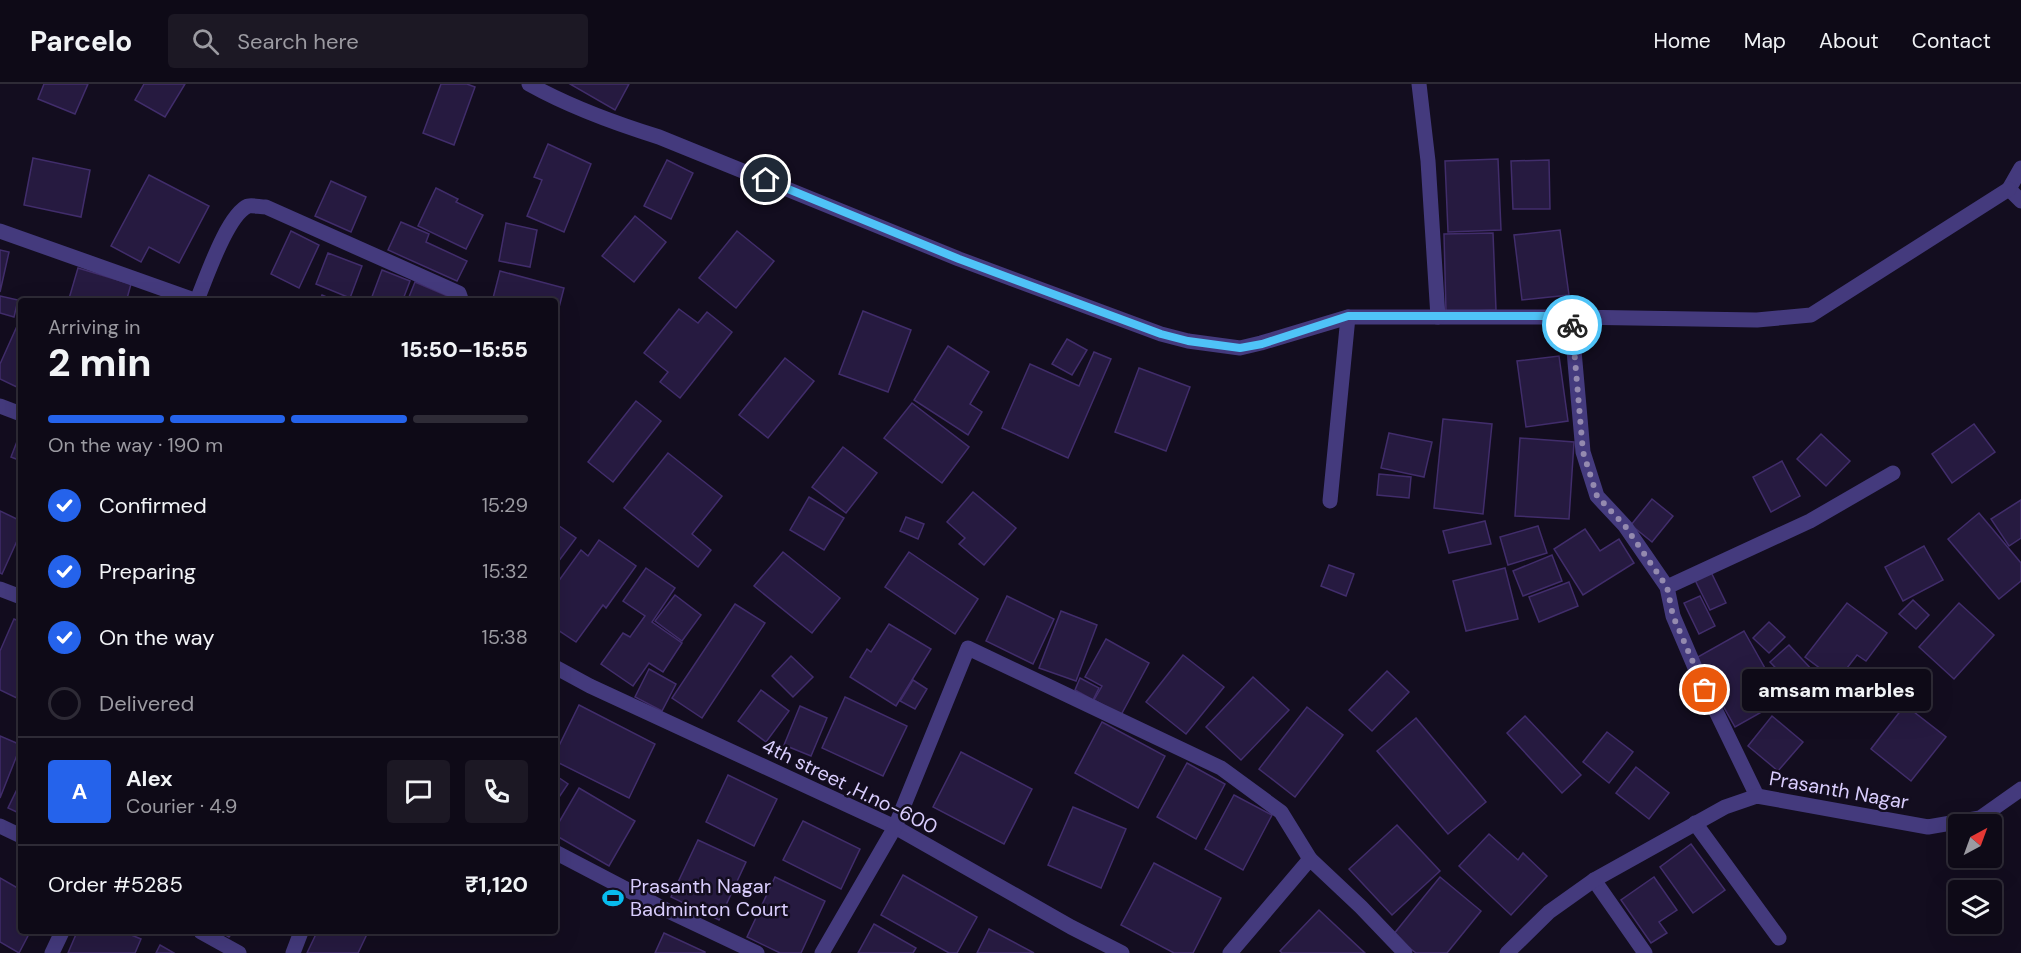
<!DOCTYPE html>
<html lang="en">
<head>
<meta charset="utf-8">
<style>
	:root { --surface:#0e0a17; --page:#1c1824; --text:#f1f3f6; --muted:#9b9aa1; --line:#2e2b36; --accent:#2563eb }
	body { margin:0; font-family:"DM Sans",sans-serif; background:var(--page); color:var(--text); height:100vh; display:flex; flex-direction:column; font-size:22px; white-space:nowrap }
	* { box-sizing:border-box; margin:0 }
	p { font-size:20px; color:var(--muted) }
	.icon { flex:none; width:33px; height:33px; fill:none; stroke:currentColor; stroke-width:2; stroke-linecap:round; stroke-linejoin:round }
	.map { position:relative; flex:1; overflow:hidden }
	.details { position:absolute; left:18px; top:214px; width:540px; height:636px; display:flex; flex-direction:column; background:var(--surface); border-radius:6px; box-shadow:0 6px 24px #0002,0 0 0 2px var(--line) }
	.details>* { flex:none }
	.needle { width:39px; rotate:41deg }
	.buttons { position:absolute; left:1948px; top:730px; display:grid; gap:12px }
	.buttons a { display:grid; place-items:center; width:54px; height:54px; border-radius:6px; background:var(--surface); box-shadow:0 6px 24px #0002,0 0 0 2px var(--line); font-size:30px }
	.pin { position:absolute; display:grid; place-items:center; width:51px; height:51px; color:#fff; margin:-26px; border:3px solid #fff; border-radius:50%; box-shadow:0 2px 6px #0007 }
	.courier { position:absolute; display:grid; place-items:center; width:60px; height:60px; margin:-30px; border:4px solid #4fc3f7; border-radius:50%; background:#fff; color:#222; box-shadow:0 2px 8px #0007 }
	.bubble { position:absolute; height:42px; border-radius:6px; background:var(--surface); box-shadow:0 6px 24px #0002,0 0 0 2px var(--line); font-size:20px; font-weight:800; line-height:42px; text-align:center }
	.head em { font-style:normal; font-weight:800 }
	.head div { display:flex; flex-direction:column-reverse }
	.head { display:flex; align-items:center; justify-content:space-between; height:102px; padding:0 30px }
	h1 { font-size:39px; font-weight:800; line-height:45px }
	.bar { display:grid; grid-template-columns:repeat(4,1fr); gap:9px 6px; align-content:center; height:72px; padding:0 30px }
	.bar i { height:8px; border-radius:4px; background:var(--line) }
	.bar .active { background:var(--accent) }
	.bar p { grid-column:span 4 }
	.line { display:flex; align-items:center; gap:15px; padding:0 30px; border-top:2px solid var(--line) }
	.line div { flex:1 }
	.round { display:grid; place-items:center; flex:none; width:63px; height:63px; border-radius:6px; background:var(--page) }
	ol { padding:0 30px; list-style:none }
	li { display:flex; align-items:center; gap:18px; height:66px }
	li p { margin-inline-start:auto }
	li .icon { padding:6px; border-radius:50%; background:var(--accent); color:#fff; stroke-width:4 }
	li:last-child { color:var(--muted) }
	li i { width:33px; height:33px; border:3px solid var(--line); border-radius:50% }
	header { display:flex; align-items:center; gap:36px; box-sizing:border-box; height:84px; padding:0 30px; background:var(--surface); border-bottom:2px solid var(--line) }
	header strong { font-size:28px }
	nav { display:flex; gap:33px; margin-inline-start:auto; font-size:21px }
	.search { width:420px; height:54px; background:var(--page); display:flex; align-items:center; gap:15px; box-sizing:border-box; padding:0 21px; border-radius:6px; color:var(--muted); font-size:22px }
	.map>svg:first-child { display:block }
</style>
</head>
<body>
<header>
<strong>Parcelo</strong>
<div class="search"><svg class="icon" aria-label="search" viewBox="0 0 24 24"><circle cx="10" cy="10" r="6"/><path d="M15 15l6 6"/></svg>Search here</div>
<nav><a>Home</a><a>Map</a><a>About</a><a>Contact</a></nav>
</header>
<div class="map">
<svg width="2021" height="869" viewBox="0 0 2021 869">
	<rect width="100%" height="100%" fill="#130d1f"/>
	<g fill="#261a40" stroke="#412d6b" stroke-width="1.5">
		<path d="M44,0H88L75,30L38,15Z"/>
		<path d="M144,0H185L165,33L135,16Z"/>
		<path d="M441,0H467L475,3L454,61L423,49Z"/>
		<path d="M570,0H629L615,26Z"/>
		<path d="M548,60L591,80L564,148L527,132L542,96L534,93Z"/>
		<path d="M33,74L90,86L81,133L24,121Z"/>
		<path d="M1498,75L1501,146L1448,148L1445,77Z"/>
		<path d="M667,76L693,89L671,135L644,122Z"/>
		<path d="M1549,76L1550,125H1513L1511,77Z"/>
		<path d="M149,91L209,122L179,179L149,163L141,178L111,162Z"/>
		<path d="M331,97L366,113L351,148L315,132Z"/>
		<path d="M436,104L458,115L456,118L483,131L466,165L418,142Z"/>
		<path d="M635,132L666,158L634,198L602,172Z"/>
		<path d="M401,138L429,150L426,158L467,177L457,197L388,166Z"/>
		<path d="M506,139L537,146L530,183L499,177Z"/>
		<path d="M1560,146L1569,211L1522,216L1514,151Z"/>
		<path d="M291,147L319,161L299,204L271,190Z"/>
		<path d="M737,147L774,177L736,224L699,194Z"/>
		<path d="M1493,149L1496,226L1446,228L1444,150Z"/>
		<path d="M0,166L9,168L0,208Z"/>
		<path d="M328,169L362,182L350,214L316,200Z"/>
		<path d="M78,184L131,200L126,218H68Z"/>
		<path d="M382,186L410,197L402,218H370Z"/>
		<path d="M500,187L564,204L555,239V218H492Z"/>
		<path d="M415,198L457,216L456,218H407Z"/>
		<path d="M322,211L338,218H319Z"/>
		<path d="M0,212L18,216L14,233L0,229Z"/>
		<path d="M679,225L698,239L707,228L732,248L680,314L660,298L668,288L644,269Z"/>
		<path d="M863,227L911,246L888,308L839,290Z"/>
		<path d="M18,240L21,241V305L0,295V280Z"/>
		<path d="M1067,255L1087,266L1072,291L1052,280Z"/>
		<path d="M948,262L989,288L970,320L982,328L968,351L914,316Z"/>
		<path d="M1094,268L1111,275L1068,374L1002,344L1030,280L1079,302Z"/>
		<path d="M1559,272L1568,337L1526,343L1517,277Z"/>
		<path d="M785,274L814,297L768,354L739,331Z"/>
		<path d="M1139,284L1190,303L1166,367L1115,348Z"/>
		<path d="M636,317L661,337L613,398L588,378Z"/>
		<path d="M912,319L969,363L942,399L884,354Z"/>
		<path d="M1443,335L1492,340L1483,430L1434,424Z"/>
		<path d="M1974,340L1995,368L1952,399L1932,370Z"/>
		<path d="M21,347V377L11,373Z"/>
		<path d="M1389,349L1432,358L1424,393L1381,384Z"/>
		<path d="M1821,350L1850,377L1826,402L1797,375Z"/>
		<path d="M1520,354L1574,358L1569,435L1515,432Z"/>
		<path d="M843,363L877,389L846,429L812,403Z"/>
		<path d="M668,369L722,412L692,450L711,466L698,483L624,424Z"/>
		<path d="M1782,377L1800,412L1771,428L1753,393Z"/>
		<path d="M1379,390L1411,393L1409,414L1377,411Z"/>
		<path d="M973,408L1016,444L984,481L959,460L965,454L947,438Z"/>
		<path d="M809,413L844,434L824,466L790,446Z"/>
		<path d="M1652,415L1673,432L1652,458L1631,441Z"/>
		<path d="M2021,416V454L2009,462L1991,435Z"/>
		<path d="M0,427L21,437V448L2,490L0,489Z"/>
		<path d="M1979,429L2021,479V497L1999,515L1948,455Z"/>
		<path d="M906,433L924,440L918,455L900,447Z"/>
		<path d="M1485,437L1491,460L1449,469L1443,447Z"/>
		<path d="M555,439L576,454L555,482Z"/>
		<path d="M1538,442L1547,469L1508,481L1500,453Z"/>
		<path d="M1585,445L1600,467L1619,455L1634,479L1583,511L1554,465Z"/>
		<path d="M599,456L636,482L606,524L603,521L576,558L555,544V502L581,466L588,472Z"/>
		<path d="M1924,462L1943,496L1903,517L1885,483Z"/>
		<path d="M783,468L840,514L812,549L754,502Z"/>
		<path d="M909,468L978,515L955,550L885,503Z"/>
		<path d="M1552,471L1562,497L1523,512L1513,487Z"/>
		<path d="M1329,481L1354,490L1346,512L1321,502Z"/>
		<path d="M646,484L675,504L652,538L682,559L663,588L649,579L633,602L601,580L623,549L630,553L645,532L623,517Z"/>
		<path d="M1505,484L1518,535L1466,547L1453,497Z"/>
		<path d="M1711,488L1726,519L1710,526L1695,496Z"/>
		<path d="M1569,498L1578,522L1539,538L1529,513Z"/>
		<path d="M675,511L701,531L682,557L655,537Z"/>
		<path d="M1007,512L1054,535L1033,580L986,557Z"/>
		<path d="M1700,512L1715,542L1699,550L1684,519Z"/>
		<path d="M1913,516L1929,531L1916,545L1899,530Z"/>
		<path d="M1847,519L1887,549L1866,577L1857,571L1837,597L1805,573Z"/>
		<path d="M1959,519L1994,551L1954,595L1919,563Z"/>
		<path d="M735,520L765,539L702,634L672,614Z"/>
		<path d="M1061,527L1097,541L1076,597L1039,584Z"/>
		<path d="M14,535L21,538V616L0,606V567Z"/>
		<path d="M1769,538L1785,553L1769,569L1753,554Z"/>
		<path d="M889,540L931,565L896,622L850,593L867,565L871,568Z"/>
		<path d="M1744,547L1783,616L1735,643L1696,574Z"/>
		<path d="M1106,555L1149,579L1121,631L1094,616L1102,602L1085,593Z"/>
		<path d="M1789,561L1813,587L1795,604L1770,578Z"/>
		<path d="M1183,571L1224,603L1186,650L1146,618Z"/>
		<path d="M791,572L813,593L793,613L772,592Z"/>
		<path d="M649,585L676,600L662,627L635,613Z"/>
		<path d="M1387,587L1409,608L1372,647L1349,626Z"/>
		<path d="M1253,593L1289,626L1241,676L1206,643Z"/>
		<path d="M1080,594L1099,604L1093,616L1075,606Z"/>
		<path d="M913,596L927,605L915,625L900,617Z"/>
		<path d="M761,606L789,627L766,658L738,637Z"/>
		<path d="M845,613L907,642L883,692L822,664Z"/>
		<path d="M579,621L655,660L629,714L555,677V670Z"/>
		<path d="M1905,621L1946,653L1911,697L1871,665Z"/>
		<path d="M800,622L827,634L811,672L784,661Z"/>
		<path d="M1307,623L1343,651L1295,713L1259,685Z"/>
		<path d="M1525,632L1581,691L1562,709L1507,649Z"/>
		<path d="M1772,632L1803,658L1778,687L1748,662Z"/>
		<path d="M1416,634L1486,718L1448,750L1377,667Z"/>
		<path d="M1102,638L1165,672L1138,724L1075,689Z"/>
		<path d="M1607,648L1633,668L1609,699L1583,678Z"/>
		<path d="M0,652L21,661L0,714Z"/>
		<path d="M961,668L1032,705L1004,760L933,723Z"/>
		<path d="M1187,679L1225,700L1196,755L1157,733Z"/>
		<path d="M1636,683L1669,709L1649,735L1616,709Z"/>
		<path d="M555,691L568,700L555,719Z"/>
		<path d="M728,691L777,715L754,762L706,738Z"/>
		<path d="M21,697V730L8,724Z"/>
		<path d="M579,704L635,737L609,782L555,751V745Z"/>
		<path d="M1234,711L1272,731L1243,786L1205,765Z"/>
		<path d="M1073,723L1126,745L1101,804L1048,781Z"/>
		<path d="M803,737L860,765L841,805L783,776Z"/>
		<path d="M1397,741L1440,787L1392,831L1349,785Z"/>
		<path d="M1489,750L1518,776L1523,769L1547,792L1511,831L1459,782Z"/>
		<path d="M698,756L746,778L719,836L671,813Z"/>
		<path d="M1691,760L1725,806L1693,829L1660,783Z"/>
		<path d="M1154,779L1221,814L1193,869H1174L1121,841Z"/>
		<path d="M903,791L977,833L957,869H949L881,831Z"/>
		<path d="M775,793L825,817L801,869H780L747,853Z"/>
		<path d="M1440,793L1481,827L1447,869H1416L1393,851Z"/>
		<path d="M1654,793L1677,826L1659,838L1667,849L1651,859L1621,816Z"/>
		<path d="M0,794L21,806V848H30L19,869L0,858Z"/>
		<path d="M1319,826L1365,869H1282L1280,867Z"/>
		<path d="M874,840L916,864L913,869H858Z"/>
		<path d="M989,845L1034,869H977Z"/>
		<path d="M77,848H124L141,855L135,869H68Z"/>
		<path d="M220,848H233L229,853Z"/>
		<path d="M317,848H368L358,869H307Z"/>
		<path d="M664,849L705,868V869H655Z"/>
		<path d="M160,861L174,869H156Z"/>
	</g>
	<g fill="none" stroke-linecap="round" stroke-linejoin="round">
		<path stroke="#443a7d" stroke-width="15" d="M1695,739L1779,854"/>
		<g stroke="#443a7d" stroke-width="15">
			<path d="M529,0C570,23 614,39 659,53L959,175L1161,250L1188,257L1240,264L1261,259L1348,233H1571L1583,368L1597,412L1625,442L1667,503L1673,532L1696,586L1757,712"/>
			<path d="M1419,0L1428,77L1438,233"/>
			<path d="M2021,84L2009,105L2021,117"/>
			<path d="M0,147L200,218"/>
			<path d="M197,216C206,195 227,131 248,122C253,121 260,123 266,123L459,209L462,218"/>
			<path d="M1571,233L1757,236L1811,231L2009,105"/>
			<path d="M0,322L21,330"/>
			<path d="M1330,417L1348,233"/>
			<path d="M1667,503L1810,437L1893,389"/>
			<path d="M0,505L21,513"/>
			<path d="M555,583L590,602L895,743L1071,843L1122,869"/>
			<path d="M0,742L21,752"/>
			<path d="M555,768L664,825L757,869"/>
			<path d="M1594,796L1645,869"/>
			<path d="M201,848L239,869"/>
			<path d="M52,869L62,848"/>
			<path d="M293,869L301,848"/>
			<path d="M822,869L895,743L968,564L1221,684L1281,728L1310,775"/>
			<path d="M1230,869L1310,775L1361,823L1405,869"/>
		</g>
		<path stroke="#443a7d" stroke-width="15" d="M1507,869L1549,828L1594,796L1725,723L1757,712L1928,743L1980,734L2021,705"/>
	</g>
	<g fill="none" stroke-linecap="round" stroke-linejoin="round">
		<path stroke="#948aaf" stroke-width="6" stroke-dasharray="0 10.8" d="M1572,241L1583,368L1597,412L1625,442L1667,503L1673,532L1705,606"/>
		<path stroke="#4fc3f7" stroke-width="8" d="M766,96L959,175L1161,250L1188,257L1240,264L1262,260L1348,232H1571L1572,241"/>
	</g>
	<defs>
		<symbol id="stadium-bare" viewBox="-9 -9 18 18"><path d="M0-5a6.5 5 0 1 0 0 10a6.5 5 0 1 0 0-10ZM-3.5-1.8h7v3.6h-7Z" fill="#08bbee" stroke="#130d1f" stroke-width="2.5" paint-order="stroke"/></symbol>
	</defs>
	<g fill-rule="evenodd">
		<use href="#stadium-bare" x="598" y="799" width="30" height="30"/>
	</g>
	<g text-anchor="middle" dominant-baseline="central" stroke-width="5" stroke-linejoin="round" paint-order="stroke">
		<g font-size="20" fill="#d9cdfd" stroke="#130d1f">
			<text transform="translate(850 702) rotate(26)">4th street ,H.no-600</text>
			<text transform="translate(1839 706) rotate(10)">Prasanth Nagar</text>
		</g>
		<g font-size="20" fill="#d9cdfd" stroke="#130d1f" text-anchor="start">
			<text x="630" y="802">Prasanth Nagar<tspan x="630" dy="23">Badminton Court</tspan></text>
		</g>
	</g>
</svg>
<div class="buttons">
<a><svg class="needle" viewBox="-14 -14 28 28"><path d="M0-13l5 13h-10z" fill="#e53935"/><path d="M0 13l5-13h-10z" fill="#9b9aa1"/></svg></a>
<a><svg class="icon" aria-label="layers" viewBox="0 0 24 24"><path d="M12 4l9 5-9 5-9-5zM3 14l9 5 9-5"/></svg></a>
</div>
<div class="pin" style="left:1705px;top:606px;background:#ea580c"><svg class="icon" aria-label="bag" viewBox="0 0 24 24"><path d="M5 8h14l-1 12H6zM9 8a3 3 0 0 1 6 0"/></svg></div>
<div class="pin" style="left:766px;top:96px;background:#1f2937"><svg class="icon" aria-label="home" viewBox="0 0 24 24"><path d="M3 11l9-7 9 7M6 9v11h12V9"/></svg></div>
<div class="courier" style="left:1572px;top:241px"><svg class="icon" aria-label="bike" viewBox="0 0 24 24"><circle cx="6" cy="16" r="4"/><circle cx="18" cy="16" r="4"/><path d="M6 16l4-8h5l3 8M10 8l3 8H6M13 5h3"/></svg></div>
<div class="bubble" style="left:1742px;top:585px;width:189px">amsam marbles</div>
<section class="details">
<div class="head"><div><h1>2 min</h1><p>Arriving in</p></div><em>15:50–15:55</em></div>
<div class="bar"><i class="active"></i><i class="active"></i><i class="active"></i><i></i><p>On the way · 190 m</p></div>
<ol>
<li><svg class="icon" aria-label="check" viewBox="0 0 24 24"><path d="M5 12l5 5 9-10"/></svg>Confirmed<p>15:29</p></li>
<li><svg class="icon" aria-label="check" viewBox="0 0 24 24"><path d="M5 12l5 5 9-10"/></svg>Preparing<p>15:32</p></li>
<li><svg class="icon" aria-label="check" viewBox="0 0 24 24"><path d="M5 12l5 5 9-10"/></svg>On the way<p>15:38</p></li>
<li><i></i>Delivered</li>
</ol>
<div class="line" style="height:108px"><b class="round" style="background:var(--accent);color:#fff">A</b><div><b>Alex</b><p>Courier · 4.9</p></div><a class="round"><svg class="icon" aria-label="chat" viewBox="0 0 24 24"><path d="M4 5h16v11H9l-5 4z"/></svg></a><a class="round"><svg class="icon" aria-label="phone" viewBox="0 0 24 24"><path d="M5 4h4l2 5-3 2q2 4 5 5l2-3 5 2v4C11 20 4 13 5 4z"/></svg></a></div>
<div class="line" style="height:78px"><div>Order #5285</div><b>₹1,120</b></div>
</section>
</div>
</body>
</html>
